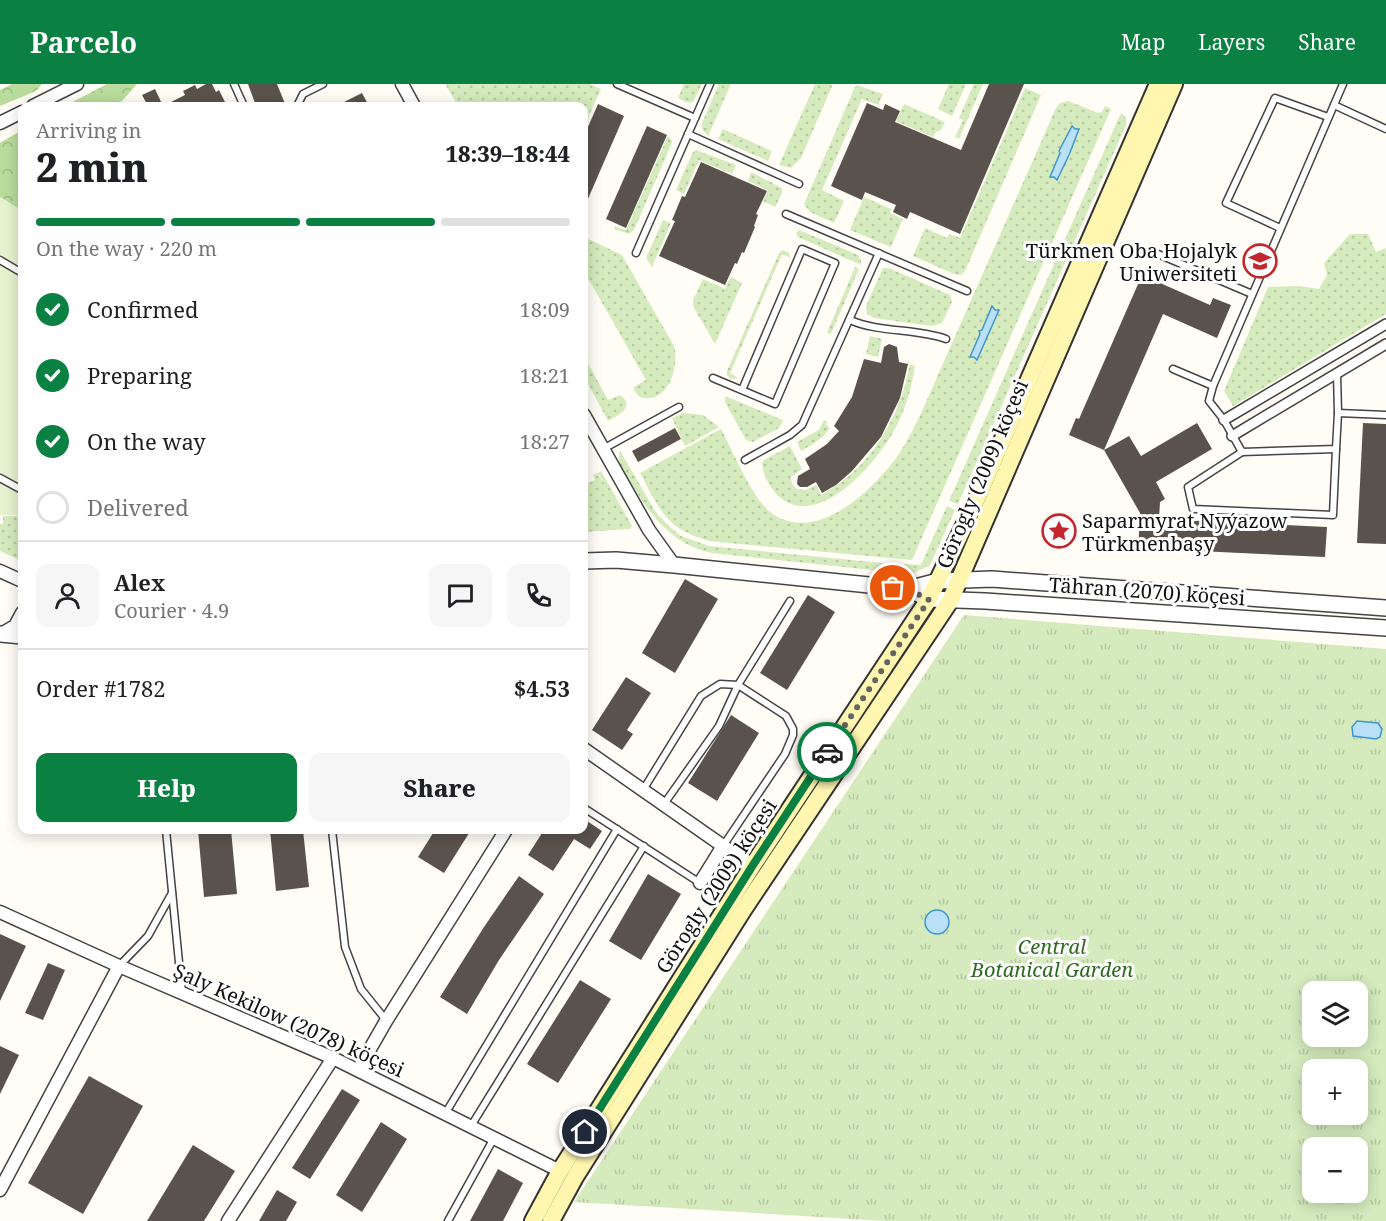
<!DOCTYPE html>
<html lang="en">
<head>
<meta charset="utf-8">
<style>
	:root { --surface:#fff; --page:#f6f6f6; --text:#202124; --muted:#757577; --line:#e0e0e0; --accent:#0b8043 }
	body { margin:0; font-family:"Noto Serif",serif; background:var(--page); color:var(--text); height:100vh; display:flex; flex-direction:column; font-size:22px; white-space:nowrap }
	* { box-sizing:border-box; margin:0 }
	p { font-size:20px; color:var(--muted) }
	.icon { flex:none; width:33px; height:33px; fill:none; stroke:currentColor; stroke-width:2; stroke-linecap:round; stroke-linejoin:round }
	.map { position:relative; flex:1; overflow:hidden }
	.side { position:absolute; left:18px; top:18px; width:570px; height:732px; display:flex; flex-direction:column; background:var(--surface); border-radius:12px; box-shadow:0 3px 15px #0003 }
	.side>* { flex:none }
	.tools { position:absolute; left:1302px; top:897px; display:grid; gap:12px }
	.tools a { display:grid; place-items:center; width:66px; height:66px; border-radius:12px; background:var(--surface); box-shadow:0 3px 15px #0003; font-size:30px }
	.pin { position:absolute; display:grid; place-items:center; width:51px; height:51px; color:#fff; margin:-26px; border:3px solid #fff; border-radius:50%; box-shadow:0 2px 6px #0007 }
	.courier { position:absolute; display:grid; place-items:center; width:60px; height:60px; margin:-30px; border:4px solid #0b8043; border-radius:50%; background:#fff; color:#222; box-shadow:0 2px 8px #0007 }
	.head em { font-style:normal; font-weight:800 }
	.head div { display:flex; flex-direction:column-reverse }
	.head { display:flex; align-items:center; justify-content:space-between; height:102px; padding:0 18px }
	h1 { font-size:39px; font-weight:800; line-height:45px }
	.bar { display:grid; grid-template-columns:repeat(4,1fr); gap:9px 6px; align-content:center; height:72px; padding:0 18px }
	.bar i { height:8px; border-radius:4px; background:var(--line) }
	.bar .current { background:var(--accent) }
	.bar p { grid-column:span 4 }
	.line { display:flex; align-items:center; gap:15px; padding:0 18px; border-top:2px solid var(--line) }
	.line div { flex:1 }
	.round { display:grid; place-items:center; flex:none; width:63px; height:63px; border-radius:12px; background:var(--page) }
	ol { padding:0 18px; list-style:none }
	li { display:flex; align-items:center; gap:18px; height:66px }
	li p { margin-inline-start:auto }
	li .icon { padding:6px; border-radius:50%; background:var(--accent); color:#fff; stroke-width:4 }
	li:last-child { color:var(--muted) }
	li i { width:33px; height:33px; border:3px solid var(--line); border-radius:50% }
	.cta { display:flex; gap:12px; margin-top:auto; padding:12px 18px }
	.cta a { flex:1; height:69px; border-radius:12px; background:var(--accent); color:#fff; font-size:24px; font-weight:800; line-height:69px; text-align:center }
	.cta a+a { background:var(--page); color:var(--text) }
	header { display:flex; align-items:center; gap:36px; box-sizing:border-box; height:84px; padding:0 30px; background:var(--accent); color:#fff }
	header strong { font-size:28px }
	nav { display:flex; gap:33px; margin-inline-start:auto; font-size:21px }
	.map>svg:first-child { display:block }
</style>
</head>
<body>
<header>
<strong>Parcelo</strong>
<nav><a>Map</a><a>Layers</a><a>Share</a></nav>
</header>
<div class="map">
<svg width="1386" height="1137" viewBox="0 0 1386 1137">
	<defs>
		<pattern id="grass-dots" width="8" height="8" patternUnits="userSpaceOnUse" patternTransform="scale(1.5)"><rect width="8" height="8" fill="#d5ebbd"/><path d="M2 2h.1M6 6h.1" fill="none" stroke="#b6c8a1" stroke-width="1.8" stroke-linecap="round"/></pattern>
		<pattern id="forest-crowns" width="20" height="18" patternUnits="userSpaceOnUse" patternTransform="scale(1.5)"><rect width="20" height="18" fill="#b9dc9c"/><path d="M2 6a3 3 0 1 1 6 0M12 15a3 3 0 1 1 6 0" fill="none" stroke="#9ebc85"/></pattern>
		<pattern id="park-tufts" width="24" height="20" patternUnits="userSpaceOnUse" patternTransform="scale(1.5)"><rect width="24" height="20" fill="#d5ebbd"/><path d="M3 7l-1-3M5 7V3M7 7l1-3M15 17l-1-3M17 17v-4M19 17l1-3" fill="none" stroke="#b6c8a1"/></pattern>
	</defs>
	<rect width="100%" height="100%" fill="#fffdf5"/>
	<g fill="url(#grass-dots)">
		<path d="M445,0H590L601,5L584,43V22H458Z"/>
		<path d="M684,0H702L693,18L688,19L678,14Z"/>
		<path d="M719,0H731L708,52L702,45V39Z"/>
		<path d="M815,0H833L801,74L791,84L779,81Z"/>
		<path d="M949,0H966L952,32L938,25Z"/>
		<path d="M974,0H983L959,55L955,53L963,36L959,34Z"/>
		<path d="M857,1L883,10L878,21L862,15L822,106L844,117L834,139L810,128L804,120L854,5Z"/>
		<path d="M1025,4L1041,11L965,187L961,191L954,190L913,172L925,144L947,154L949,150L960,154Z"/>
		<path d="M1068,17L1098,29L1102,28L1105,22L1111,25L912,476L709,457C666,445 660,426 640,389L721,345C733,367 752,414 770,428C816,463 874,405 899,370C908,356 916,340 923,325L1056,24L1060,19Z"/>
		<path d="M904,20L945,38L941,46L936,48L933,53L896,37Z"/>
		<path d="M1121,29L1126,34V41L958,420L949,417Z"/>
		<path d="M723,45L772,67L768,77L718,55Z"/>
		<path d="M668,52L672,57L671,61L634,146L629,150L614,145L615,142L626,146Z"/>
		<path d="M696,66L736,81L732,90L699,76L684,110L676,106L693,68Z"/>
		<path d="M751,88L782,104V109L775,123L763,117L768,106L748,97Z"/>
		<path d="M864,113L891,125L890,129L903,135L891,163L850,146Z"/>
		<path d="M663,136L671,139L652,183L646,174Z"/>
		<path d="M799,146L858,171L861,176V181L798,153L796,149Z"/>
		<path d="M1350,150H1368L1376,168L1386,164V230L1233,322L1224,307L1268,203L1299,202L1319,205L1327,191L1324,179Z"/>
		<path d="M584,153L622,171L674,262C680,283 667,322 640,313L635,308L634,303L646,296L584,187Z"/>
		<path d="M782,166L788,168L791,174L782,170L730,289L738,294L731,295L727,291V287L779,169Z"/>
		<path d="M855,183L859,185L831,250L827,249Z"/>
		<path d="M883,184H889L950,211L952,218L942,239L932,242L874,234L867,230L866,222Z"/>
		<path d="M730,193L742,199L715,260L693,222V216L703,195L725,205Z"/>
		<path d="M870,252L882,255L878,273L866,270Z"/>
		<path d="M584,272L608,316L620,311C636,323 619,331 608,337L584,292Z"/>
		<path d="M910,280L915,282C912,301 907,321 898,339C883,372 823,445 782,415C772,408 763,392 762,380L764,376L790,362L802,385L791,393L792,400L797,405L805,406L816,401L821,411C870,385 900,334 910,280Z"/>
		<path d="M725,312L783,336L779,344L753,358L746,356L725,318Z"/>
		<path d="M684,329L703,331L719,343L685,362L672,334Z"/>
		<path d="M824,336L827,337L826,341L830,344C823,355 813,360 801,367L797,358L819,346Z"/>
		<path d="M620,367L657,430L672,445L681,452L709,462L883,479L881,487L712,469C673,461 649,431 630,397C624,387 616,379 620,367Z"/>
		<path d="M601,387L632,442L630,445L584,448V401L595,396L593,391L597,389L605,401L598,389Z"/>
		<path d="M947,422L955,426L930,481L914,489L887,488L888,479L921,481Z"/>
		<path d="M3,432H22V477L0,467V440H3Z"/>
	</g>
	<g fill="url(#forest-crowns)">
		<path d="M12,0H42L36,7L0,22V6Z"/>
		<path d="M107,0H137L122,17L111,22H65Z"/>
		<path d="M22,46V127L0,113V59Z"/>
	</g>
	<path fill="url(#park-tufts)" fill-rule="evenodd" d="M964,531L1386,565V1137H885L574,1118ZM1312,908H1358V952H1312ZM1312,986H1358V1030H1312ZM1312,1064H1358V1108H1312Z"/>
	<path fill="#e6f2cf" d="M0,113L22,127V431H0Z"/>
	<g fill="#b9e0f7" stroke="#3f96cf" stroke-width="1.5">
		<path d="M1072,42L1075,45H1079L1069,71L1057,96L1054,93H1050L1060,69L1059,67Z"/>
		<path d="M992,222L995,226H999L977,276L974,273H970L980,250L979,247L982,246Z"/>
		<path d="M1357,637L1378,639L1382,645L1380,653L1376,655L1353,652L1352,643Z"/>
		<circle cx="937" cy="838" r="12"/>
	</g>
	<g fill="#5a524d">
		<path d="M206,0H212L216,8L219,6L227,22H148L142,11L155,5L163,22L185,11L183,7L195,1L197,5Z"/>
		<path d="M248,0H277L286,22H256Z"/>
		<path d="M989,0H1024L960,150L910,128L907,135L893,128L896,121L865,108L862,116L831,102L867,19L883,26L885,20L900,27L895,38L961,66Z"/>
		<path d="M362,9L369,22H336Z"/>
		<path d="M598,20L624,32L584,124V52Z"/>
		<path d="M647,42L667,51L626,144L606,135Z"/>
		<path d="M701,78L767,107L756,130L758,131L754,142L755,143L744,169L742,168L737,180L735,179L725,201L659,172L675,137L672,136L682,112L685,113Z"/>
		<path d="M1142,191L1210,221L1213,214L1231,221L1217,254L1163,230L1104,366L1069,351L1076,334L1079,335Z"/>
		<path d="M889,260L897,263L899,278L908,280L900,314L881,353L852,387L836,401L822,409L816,398L807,403H800L797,400L798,392L810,385L805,375L827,360L839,347L834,342L852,313L864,275L881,279L884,263Z"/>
		<path d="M1197,339L1212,365L1156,398L1165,415L1160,418L1159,435L1327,443L1325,473L1157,465V469L1138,468L1140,429L1104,366L1129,352L1141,372Z"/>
		<path d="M1363,339L1386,340V460L1357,459Z"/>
		<path d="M675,344L681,355L638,378L632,367Z"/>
		<path d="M685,495L718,515L675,589L642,569Z"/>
		<path d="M808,511L835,528L787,606L760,589Z"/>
		<path d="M626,593L651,609L627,646L633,650L622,666L592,646Z"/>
		<path d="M731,631L759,649L717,717L688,699Z"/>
		<path d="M584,735L602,747L590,765L574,755L553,787L528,771L544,746H584Z"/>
		<path d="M198,746H231L237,810L204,813Z"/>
		<path d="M270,746H303L309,803L276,807Z"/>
		<path d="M435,746H471L444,789L418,773Z"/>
		<path d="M648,790L681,810L641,876L609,857Z"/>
		<path d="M519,792L544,810L499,876L467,930L440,913L484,843Z"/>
		<path d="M0,850L26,862L0,917Z"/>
		<path d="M48,879L65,886L43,936L25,929Z"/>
		<path d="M580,896L611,915L558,999L527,980Z"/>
		<path d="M0,962L19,971L0,1010Z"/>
		<path d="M89,992L143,1022L83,1130L28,1099Z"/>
		<path d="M342,1005L360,1016L310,1095L292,1084Z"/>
		<path d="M381,1038L407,1055L362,1128L336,1111Z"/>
		<path d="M193,1061L235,1087L204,1137H147Z"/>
		<path d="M498,1085L523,1099L503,1137H470Z"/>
		<path d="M277,1106L297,1118L286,1137H259Z"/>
	</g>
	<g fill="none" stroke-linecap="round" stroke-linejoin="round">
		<defs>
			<g id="service">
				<path d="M234,0L244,22"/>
				<path d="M617,0L695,34"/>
				<path d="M1343,0L1213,302L1209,317L1224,336L1242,368L1336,365L1338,329L1386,331"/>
				<path d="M1334,21L1386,45"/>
				<path d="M297,22L303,10L323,0"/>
				<path d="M688,50L799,100"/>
				<path d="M786,130L967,207"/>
				<path d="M1280,144L1226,119L1275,14L1328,33"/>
				<path d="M636,169L710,0"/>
				<path d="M1158,170L1252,210"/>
				<path d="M0,176L22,189"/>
				<path d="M850,236C880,249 915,244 946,255"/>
				<path d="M1173,285L1213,302"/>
				<path d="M1337,290L1338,329"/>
				<path d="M713,294L775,320L835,179L802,165L742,306"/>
				<path d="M603,365L679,323"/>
				<path d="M1242,368L1188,403L1193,425L1333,431L1336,365"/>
				<path d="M745,376L790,351L802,341L879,169"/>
				<path d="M0,394L22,406"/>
				<path d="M643,706L701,612L720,600L738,601L786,632L793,645V651L785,670L723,762"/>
				<path d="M664,720L719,642L738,601L790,517"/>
				<path d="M584,724L700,799"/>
				<path d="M166,746L182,909"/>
				<path d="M332,746L345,863L361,905L386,936"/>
				<path d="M119,882L148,852L172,809"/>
				<path d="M445,1030L617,745"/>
				<path d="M471,1042L644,762"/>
				<path d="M448,1137L494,1054"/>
			</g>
			<g id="pedestrian">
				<path d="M1224,336L1386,240"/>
				<path d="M1232,352L1386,260"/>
			</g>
			<g id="minor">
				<path d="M402,0L414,22"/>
				<path d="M33,22L77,0"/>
				<path d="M0,39L22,28"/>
				<path d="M584,331L649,446L674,481"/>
				<path d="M0,487L22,497"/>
				<path d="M1,550L15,542L22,529"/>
				<path d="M584,665L723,762L753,781"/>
				<path d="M700,799L723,762"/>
				<path d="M0,828L119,882L333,974L560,1087"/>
				<path d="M358,986L386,937L506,746"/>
				<path d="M0,1106L119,882"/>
				<path d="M228,1137L333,974"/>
			</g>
			<g id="tertiary">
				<path d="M584,477L616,476L674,481L908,505L929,515L985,517L1386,544"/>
				<path d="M908,505L938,497L992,495L1386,524"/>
				<path d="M0,550L22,552"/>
			</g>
			<g id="secondary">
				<path d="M533,1137L560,1087L753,781L929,515L975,419L1158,0"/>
				<path d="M551,1137L575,1093L743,826L950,517L1174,0"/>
			</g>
		</defs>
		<use href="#service" stroke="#444" stroke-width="9"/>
		<use href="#pedestrian" stroke="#444" stroke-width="12"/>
		<use href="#minor" stroke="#444" stroke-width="15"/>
		<use href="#tertiary" stroke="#444" stroke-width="18"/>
		<use href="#secondary" stroke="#333" stroke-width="20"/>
		<use href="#service" stroke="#fff" stroke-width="6"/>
		<use href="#pedestrian" stroke="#fff" stroke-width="9"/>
		<use href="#minor" stroke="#fff" stroke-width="12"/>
		<use href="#tertiary" stroke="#fff" stroke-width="15"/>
		<use href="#secondary" stroke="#fff6b0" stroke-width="16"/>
	</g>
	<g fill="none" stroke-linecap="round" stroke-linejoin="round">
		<path stroke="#646461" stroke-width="6" stroke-dasharray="0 10.8" d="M827,668L929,516L908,505L893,504"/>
		<path stroke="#0b8043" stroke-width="8" d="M585,1048L753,781L827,668"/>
	</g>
	<defs>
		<symbol id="university-ring" viewBox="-11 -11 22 22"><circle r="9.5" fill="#fff" stroke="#c4262e" stroke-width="1.5"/><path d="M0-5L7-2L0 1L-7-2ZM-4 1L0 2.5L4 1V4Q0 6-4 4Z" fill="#c4262e"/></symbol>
		<symbol id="sight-ring" viewBox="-11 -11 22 22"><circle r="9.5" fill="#fff" stroke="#c4262e" stroke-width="1.5"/><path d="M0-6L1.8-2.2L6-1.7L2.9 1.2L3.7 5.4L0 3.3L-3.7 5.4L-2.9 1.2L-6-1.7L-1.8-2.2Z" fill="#c4262e"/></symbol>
	</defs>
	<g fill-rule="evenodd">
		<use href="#university-ring" x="1241" y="158" width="38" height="38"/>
		<use href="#sight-ring" x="1040" y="428" width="38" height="38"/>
	</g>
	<g text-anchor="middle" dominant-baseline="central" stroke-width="6" stroke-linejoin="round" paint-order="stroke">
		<g font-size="20" fill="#111" stroke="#fff" text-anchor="end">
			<text x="1237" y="166">Türkmen Oba Hojalyk<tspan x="1237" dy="23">Uniwersiteti</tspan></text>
			<text x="1082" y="436" text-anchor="start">Saparmyrat Nyýazow<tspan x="1082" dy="23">Türkmenbaşy</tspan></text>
		</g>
		<g font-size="20" fill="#111" stroke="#fff">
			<text transform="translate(982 390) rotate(-67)">Görogly (2009) köçesi</text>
			<text transform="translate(1147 507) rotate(4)">Tähran (2070) köçesi</text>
			<text transform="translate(716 802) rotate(-57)">Görogly (2009) köçesi</text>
			<text transform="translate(289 936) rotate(24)">Şaly Kekilow (2078) köçesi</text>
		</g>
		<g font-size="20" font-style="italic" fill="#2f6b1f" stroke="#fff">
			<text x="1052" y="862">Central<tspan x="1052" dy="23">Botanical Garden</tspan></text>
		</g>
	</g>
</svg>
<div class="tools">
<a><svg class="icon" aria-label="layers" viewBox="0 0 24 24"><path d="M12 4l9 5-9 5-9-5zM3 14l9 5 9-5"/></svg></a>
<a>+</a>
<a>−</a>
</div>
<div class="pin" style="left:893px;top:504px;background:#ea580c"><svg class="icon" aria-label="bag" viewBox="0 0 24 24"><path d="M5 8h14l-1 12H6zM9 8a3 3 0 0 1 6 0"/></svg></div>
<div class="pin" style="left:585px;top:1048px;background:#1f2937"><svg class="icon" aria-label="home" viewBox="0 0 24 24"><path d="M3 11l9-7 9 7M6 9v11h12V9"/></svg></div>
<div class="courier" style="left:827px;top:668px"><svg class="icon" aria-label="car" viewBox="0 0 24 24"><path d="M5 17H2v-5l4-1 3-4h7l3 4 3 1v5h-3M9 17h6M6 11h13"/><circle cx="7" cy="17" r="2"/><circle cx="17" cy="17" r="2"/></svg></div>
<section class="side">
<div class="head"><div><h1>2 min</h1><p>Arriving in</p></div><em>18:39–18:44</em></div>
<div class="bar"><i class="current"></i><i class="current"></i><i class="current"></i><i></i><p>On the way · 220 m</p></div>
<ol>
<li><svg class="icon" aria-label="check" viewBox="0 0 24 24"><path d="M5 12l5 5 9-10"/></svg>Confirmed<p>18:09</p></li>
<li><svg class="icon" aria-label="check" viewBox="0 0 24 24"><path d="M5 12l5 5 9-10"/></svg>Preparing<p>18:21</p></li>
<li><svg class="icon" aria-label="check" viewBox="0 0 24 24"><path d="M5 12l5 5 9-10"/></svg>On the way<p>18:27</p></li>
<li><i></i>Delivered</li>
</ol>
<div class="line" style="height:108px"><a class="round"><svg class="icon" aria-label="person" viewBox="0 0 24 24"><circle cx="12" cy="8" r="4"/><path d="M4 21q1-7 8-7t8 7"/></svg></a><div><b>Alex</b><p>Courier · 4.9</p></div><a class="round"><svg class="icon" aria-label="chat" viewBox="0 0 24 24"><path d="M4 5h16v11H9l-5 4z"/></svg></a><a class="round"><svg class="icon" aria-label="phone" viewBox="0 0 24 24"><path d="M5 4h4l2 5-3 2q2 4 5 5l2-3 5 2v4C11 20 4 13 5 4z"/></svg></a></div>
<div class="line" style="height:78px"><div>Order #1782</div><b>$4.53</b></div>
<div class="cta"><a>Help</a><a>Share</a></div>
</section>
</div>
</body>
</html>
